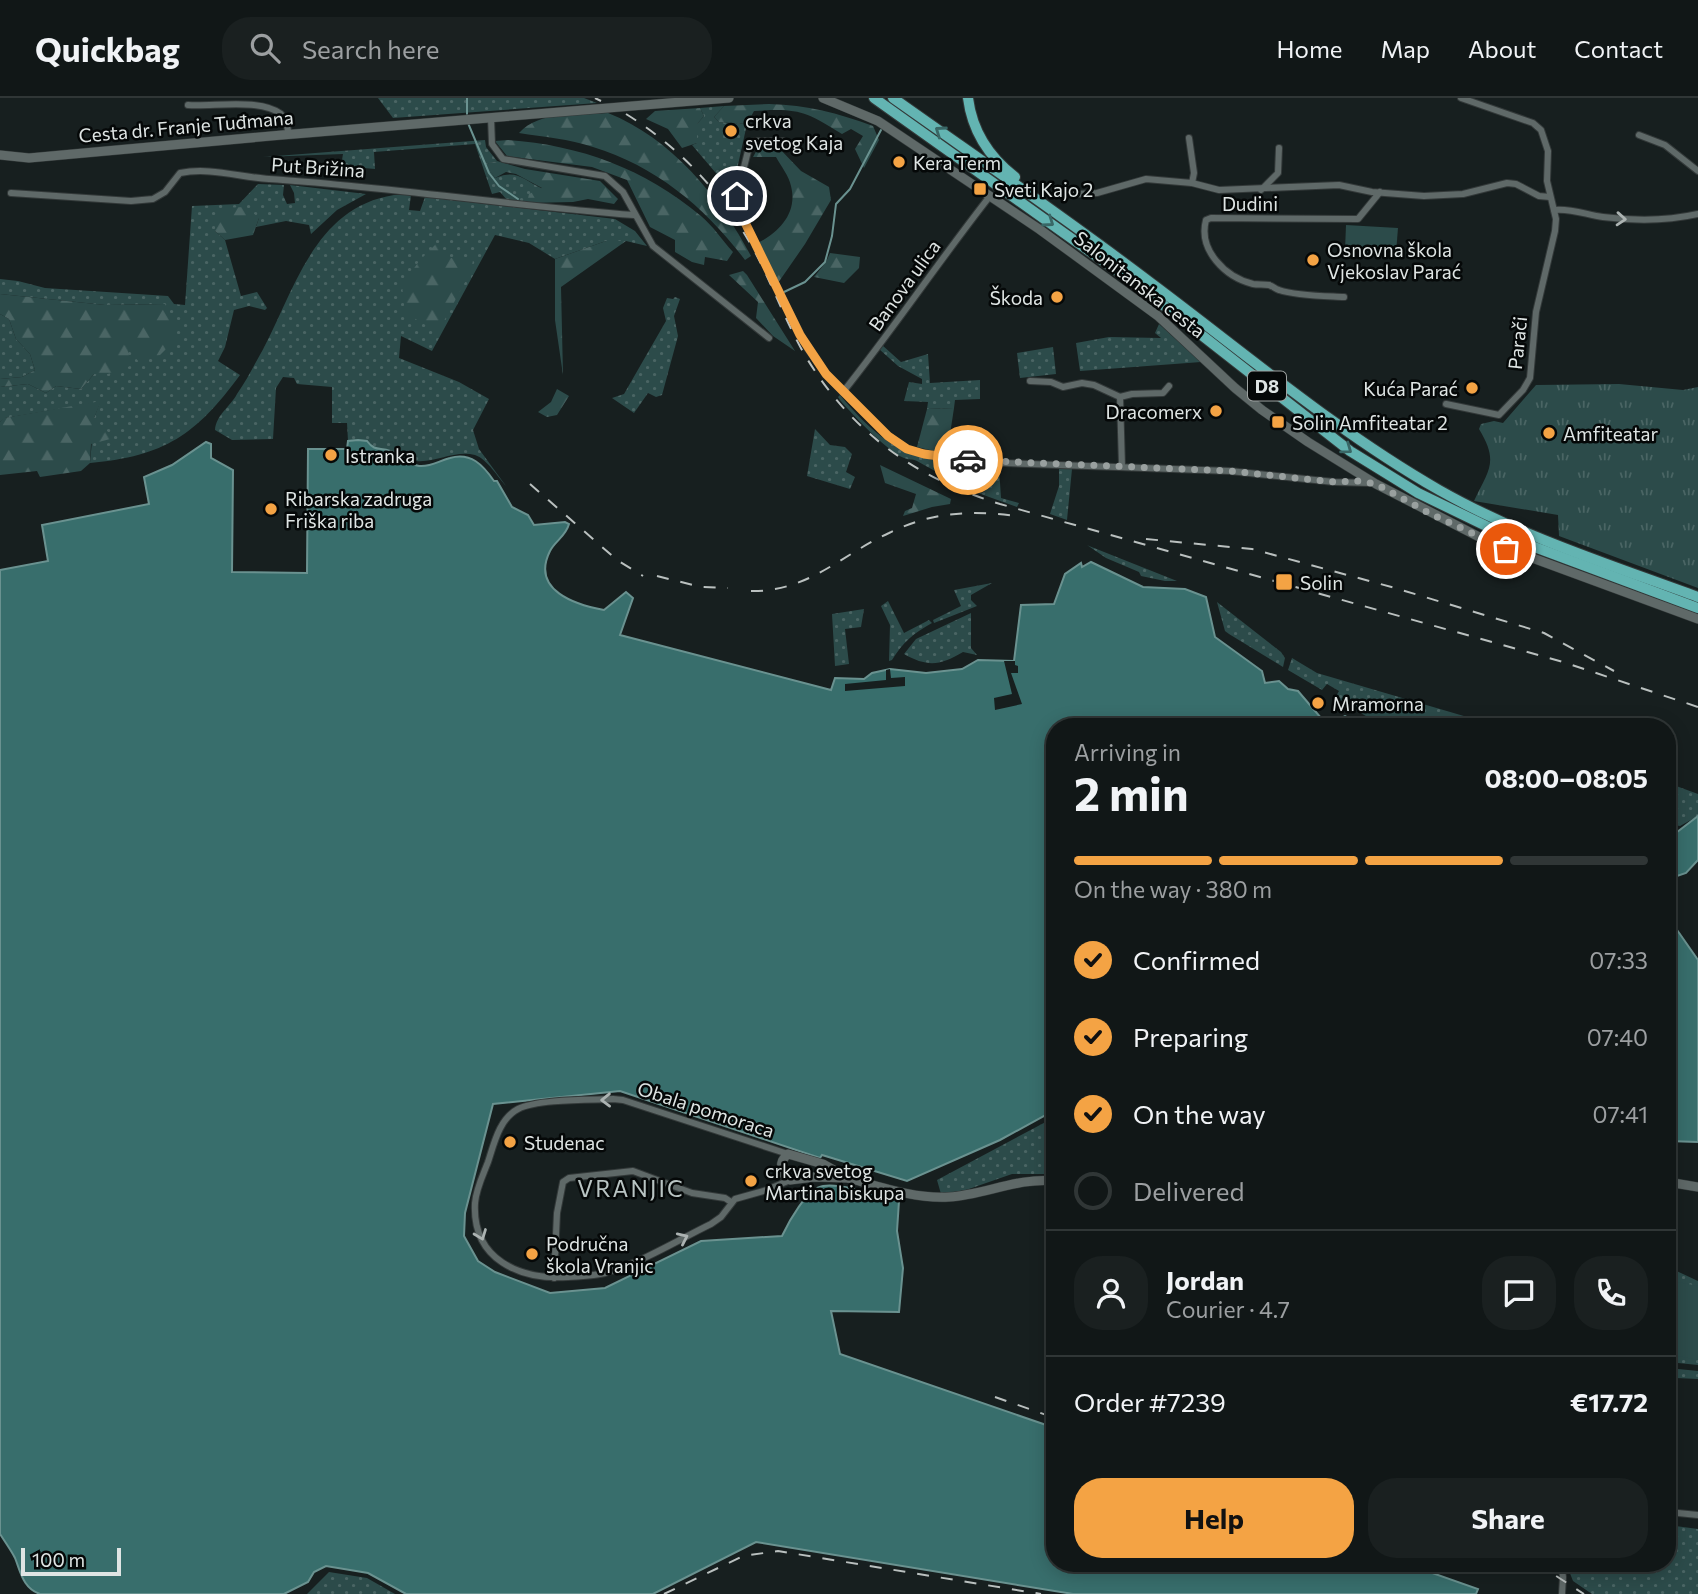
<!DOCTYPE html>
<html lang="en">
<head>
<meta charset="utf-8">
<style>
	:root { --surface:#111717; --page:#1a2020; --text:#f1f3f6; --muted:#9c9fa1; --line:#303636; --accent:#f4a344 }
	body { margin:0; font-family:Commissioner,sans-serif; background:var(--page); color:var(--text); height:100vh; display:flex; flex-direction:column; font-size:26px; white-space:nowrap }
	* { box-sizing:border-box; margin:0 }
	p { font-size:23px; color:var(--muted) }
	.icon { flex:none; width:38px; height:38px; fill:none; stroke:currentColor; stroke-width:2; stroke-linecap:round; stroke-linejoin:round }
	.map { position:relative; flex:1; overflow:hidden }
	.side { position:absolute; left:1046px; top:620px; width:630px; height:854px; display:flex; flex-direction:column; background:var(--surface); border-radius:28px; box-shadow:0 4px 18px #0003,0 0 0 2px var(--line) }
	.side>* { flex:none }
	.scale { position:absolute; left:21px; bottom:18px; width:100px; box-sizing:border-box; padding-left:7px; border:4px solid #dfe5e4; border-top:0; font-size:19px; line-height:24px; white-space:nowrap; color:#dfe5e4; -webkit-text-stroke:5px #050808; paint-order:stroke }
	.pin { position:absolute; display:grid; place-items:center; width:60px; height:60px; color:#fff; margin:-30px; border:4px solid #fff; border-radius:50%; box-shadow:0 2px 7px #0007 }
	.courier { position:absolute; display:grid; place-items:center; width:70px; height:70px; margin:-35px; border:5px solid #f4a344; border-radius:50%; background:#fff; color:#222; box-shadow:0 2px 9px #0007 }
	.head em { font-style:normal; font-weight:700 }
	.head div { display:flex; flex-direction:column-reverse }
	.head { display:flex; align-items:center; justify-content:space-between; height:119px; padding:0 28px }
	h1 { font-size:46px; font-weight:700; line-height:52px }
	.bar { display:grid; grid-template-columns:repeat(4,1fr); gap:10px 7px; align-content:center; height:84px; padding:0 28px }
	.bar i { height:9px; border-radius:5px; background:var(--line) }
	.bar .selected { background:var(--accent) }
	.bar p { grid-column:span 4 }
	.line { display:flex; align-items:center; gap:18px; padding:0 28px; border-top:2px solid var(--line) }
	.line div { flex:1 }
	.round { display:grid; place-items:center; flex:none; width:74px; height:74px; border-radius:28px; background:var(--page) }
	ol { padding:0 28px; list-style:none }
	li { display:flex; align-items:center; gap:21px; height:77px }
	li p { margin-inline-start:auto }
	li .icon { padding:7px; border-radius:50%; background:var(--accent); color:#111; stroke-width:4 }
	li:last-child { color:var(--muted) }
	li i { width:38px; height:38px; border:4px solid var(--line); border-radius:50% }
	.cta { display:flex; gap:14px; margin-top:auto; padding:14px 28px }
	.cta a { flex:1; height:80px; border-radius:28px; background:var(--accent); color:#111; font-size:28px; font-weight:700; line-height:80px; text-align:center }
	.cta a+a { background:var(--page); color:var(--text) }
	header { display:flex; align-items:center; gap:42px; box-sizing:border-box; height:98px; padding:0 35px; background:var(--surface); border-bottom:2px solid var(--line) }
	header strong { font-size:33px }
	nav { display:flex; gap:38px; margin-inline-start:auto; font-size:24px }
	.search { width:490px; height:63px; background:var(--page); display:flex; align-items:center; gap:18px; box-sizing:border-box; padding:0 24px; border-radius:28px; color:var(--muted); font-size:26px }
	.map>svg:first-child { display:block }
</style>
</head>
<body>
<header>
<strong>Quickbag</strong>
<div class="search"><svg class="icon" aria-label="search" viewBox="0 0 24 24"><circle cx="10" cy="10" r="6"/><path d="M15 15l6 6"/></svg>Search here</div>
<nav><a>Home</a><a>Map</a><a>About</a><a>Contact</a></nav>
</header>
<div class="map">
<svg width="1698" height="1496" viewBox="0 0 1698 1496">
	<defs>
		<pattern id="grass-dots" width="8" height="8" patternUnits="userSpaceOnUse" patternTransform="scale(1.75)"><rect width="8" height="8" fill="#2c4b4a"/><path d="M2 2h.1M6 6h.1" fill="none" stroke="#4a6564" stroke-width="1.8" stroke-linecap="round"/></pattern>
		<pattern id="forest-firs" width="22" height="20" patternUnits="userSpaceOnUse" patternTransform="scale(1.75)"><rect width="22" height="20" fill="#2c4b4a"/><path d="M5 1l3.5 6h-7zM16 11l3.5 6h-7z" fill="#4a6564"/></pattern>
		<pattern id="park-tufts" width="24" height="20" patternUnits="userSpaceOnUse" patternTransform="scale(1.75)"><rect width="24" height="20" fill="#2c4b4a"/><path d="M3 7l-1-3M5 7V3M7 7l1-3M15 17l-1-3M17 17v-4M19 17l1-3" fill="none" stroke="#4a6564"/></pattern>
	</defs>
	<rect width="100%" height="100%" fill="#171f1f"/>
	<g fill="url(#grass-dots)">
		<path d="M378,0H584L597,5L393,20Z"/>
		<path d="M724,8L714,19L719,24L747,26L732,94L692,47L697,45V26L704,18L700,10Z"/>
		<path d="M485,42L486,49L497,63L487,66L495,80C517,71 522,81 543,91L527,105L507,102L500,94L492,96L475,46L374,54L375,71L341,68L343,56L263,59Z"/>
		<path d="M258,86L284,87L283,97L287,106L295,105L294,95L290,87L366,96L337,112L311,136L309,127L286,123L256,129L259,120L215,133L225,142L241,198L257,194L267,210L265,212L249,208L234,212L225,249L218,263L240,277C196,337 165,358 90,365L94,320L100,304L5,320L0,324V289L28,286L46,295L56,288L81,291L94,276L127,250L165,206L105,207L0,196V181L18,183L45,190L168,198L174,206L185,207L192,108L239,106Z"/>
		<path d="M394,97H411L409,112L420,113L425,99L615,121L635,133L647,148L626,143H606L555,161L529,145L495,137L432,253L401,238L399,260L459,284L489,301L473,332L479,351L506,388C498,379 487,361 475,357C454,352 436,365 416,363C406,362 400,356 390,353C380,350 374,353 367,343H348L347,325H332V289L297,286L294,280L283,279L276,290L273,341L232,342L215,332C216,317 230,309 237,296C244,286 250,275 256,264C293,201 310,110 394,97Z"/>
		<path d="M675,199L680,201L674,218L678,238L662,297L656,299L648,295L634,315L612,300L624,296L666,223L663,210L667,200L673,201Z"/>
		<path d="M0,216L9,221L16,241L30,256L35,272L22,279L0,281Z"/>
		<path d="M1159,226L1201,264L1080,273L1076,245L1109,239L1161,240L1155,235Z"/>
		<path d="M882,247L901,264L928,256L930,285L980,282V301L955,302L954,310L927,311L928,304L904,303L909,284L922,286V281L898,268L879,251Z"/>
		<path d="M1053,249L1056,276L1020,280L1017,255Z"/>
		<path d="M840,297C858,319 884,346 912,356C936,365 974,369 999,369L1001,400L1019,405L1017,409L978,395L985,394L962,386L955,379L952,381C940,376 929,370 917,363C914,361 910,362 907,361C890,357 852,316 840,302L838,299Z"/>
		<path d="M815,331L830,347L845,349L852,356L846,374L855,379L850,391L807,378Z"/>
		<path d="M1059,371H1072L1067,422L1050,416L1059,388Z"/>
		<path d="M1087,447L1089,448L1177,483H1165L1141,478L1139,474L1106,460Z"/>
		<path d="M992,485L971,497V502L977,508L934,525L933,522L961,508L954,492Z"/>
		<path d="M888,503L904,535L929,522L932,525C914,535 903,544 892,562L889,563L890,527L881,508Z"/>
		<path d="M1217,504L1281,554L1285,560L1283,569L1229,536L1225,533Z"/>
		<path d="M864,511L861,529L845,531L849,566L835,568L832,516Z"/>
		<path d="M971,515V550L977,557L963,554C940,568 927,569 904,556L916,541Z"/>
		<path d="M1292,560L1317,575L1498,628H1383L1335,600L1339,593L1327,586L1322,592L1288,572Z"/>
		<path d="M1668,685L1698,696V718L1680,728L1673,727L1668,732Z"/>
		<path d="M1055,1019V1076H1012L966,1092L941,1096L937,1082Z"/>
		<path d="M1668,1169L1698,1183V1267L1668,1264Z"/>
		<path d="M1668,1270L1698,1273V1281L1676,1280L1668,1295Z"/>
		<path d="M1668,1427L1698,1431V1496H1592L1573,1483L1566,1465H1668Z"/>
		<path d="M329,1474L367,1480L395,1496H307Z"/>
	</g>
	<g fill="url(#forest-firs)">
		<path d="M769,6C808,7 837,15 873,28L879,42L864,70L855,51L863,38L851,31L842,36C805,13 798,10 754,13L747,26L719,24L714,19L724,8Z"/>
		<path d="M700,10L704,18L697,26V45L682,50L668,31L646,21L655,13Z"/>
		<path d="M608,15C671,40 720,99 751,158L745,162C706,110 656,68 593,49C569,41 544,39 519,35C540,12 580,17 608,15Z"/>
		<path d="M508,42C580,47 645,71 701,118C713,128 722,142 733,154L727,163L705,159L704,167L692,164L675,154V142L650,129L627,82L592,69L507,58L495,43Z"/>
		<path d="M759,48L778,49L801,73L829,89L831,102L805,146L778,185L758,145C779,134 798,115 791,88C789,78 781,68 776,59H753Z"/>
		<path d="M497,63L525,71L600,83L618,101L614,106L588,101L573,104L527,105L529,96L542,90L516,76L506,74L495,80L486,66Z"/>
		<path d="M246,109L259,120L253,137L225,142L215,133V117L222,110Z"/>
		<path d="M606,143H626L561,189L563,277L555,222V161Z"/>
		<path d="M437,145L441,159L473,162L471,173L438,234L405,215L402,187L420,162Z"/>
		<path d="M830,155L860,159L859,170L844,185L814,179L826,164Z"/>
		<path d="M743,173L747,177L795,253L773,238L756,220L758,204L729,177Z"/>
		<path d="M0,196L105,207L165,206L175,225L174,243L160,257L139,264L128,251L130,268L105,277L94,276L81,291L56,288L46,295L28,286L0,289V281L22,279L35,272L30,256L16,241L9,221L0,216Z"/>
		<path d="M557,291L569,298L557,317L547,319L538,314L551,304Z"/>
		<path d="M101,303L94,320L114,340L91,346L90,365L81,373L40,379L37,373L0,377V324L4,320Z"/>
		<path d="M954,310L947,356L917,349L927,311Z"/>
		<path d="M880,367L951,401L950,406L932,409L903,418L905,413L912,410L916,396L885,385Z"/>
	</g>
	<path fill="url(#park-tufts)" d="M1619,286L1683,292L1698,289V490L1559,438L1558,417L1474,403C1489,371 1499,364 1479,331L1481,326L1494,323L1503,325L1536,287Z"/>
	<g fill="#2c4b4a">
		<path d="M1346,127L1398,130L1396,155L1345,152Z"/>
		<path d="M1668,1182L1698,1188V1262L1668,1256Z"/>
	</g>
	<g fill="#386e6c" stroke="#6a9290" stroke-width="2">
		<path d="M358,342L367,343C375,354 380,349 390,353C401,357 406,366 419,368C432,369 438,363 450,360C471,354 483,367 494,383H497L512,409L528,417L534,427L565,424L569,426C566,438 555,443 550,453C530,493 577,507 604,512L626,494L633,500L620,537L831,592L835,580L864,581L872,575L890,571L926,575L962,571L978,562L1014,563L1021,507L1054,506L1065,476L1081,465L1082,469L1091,464L1143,489L1185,491L1206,499L1215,539L1262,573L1265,585L1279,583L1288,591L1298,593L1327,627L1345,618L1365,628H1055V1012L1000,1042L907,1083L822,1057L820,1060L620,993L493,1006L465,1115L464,1138L478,1163L495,1174L550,1195L605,1190L701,1143L782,1138C788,1125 807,1090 823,1088C844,1085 878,1098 899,1103L897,1133L903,1170L899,1214L831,1213L840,1256L1055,1330V1465H1404L1478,1491L1476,1496H1073L756,1444L653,1496H406L368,1475L326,1468L314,1474L308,1484L284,1496H40C23,1490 21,1475 15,1460C11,1452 5,1444 0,1436V472L48,463L42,427L149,406L144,379L172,367L206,344L211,346V360L233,372L232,474L307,475L308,351H347L348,343Z"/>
		<path d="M1698,718V762L1686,775L1668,781V741Z"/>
		<path d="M1668,819L1698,862V1044L1668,1043Z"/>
	</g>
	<g fill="#171f1f">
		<path d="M1004,563H1015V567L1018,568V575H1011L1022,606L995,612L994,600L1012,596Z"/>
		<path d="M890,571L891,580L905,579V588L845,593V586L886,582V572Z"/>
	</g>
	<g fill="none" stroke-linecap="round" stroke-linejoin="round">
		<g stroke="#6a9290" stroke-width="2">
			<path d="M467,0V16"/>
			<path d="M468,25L489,75L499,88L518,101"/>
			<path d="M784,194L805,184L825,164L832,138L836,106L850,91L881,32"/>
		</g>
		<defs>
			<g id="minor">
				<path d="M188,7C213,9 260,0 281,16C286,21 287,29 289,36"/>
				<path d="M491,20L492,46L503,61L605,78L623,94L653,148L769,240"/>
				<path d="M1639,37L1665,47L1698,73"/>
				<path d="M1189,40L1194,75L1192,85"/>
				<path d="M783,43H755L749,49L735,105L808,251L826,276L843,294L888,338L907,351L924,356L977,364L1230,373L1334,384L1370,385"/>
				<path d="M1261,92L1278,75L1279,50"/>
				<path d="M11,95L131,103L153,101L165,94L180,75C210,69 239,79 269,81C391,89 512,108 634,117"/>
				<path d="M1076,96L1097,95L1146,81L1192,85L1219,92L1339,87L1372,94L1424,98L1463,96L1507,85L1516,86L1539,98L1550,99"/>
				<path d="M1554,112C1571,110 1587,117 1603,119C1635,123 1667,123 1698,116"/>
				<path d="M1344,199C1325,198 1297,198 1279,192C1275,191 1273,188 1269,187C1264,186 1258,187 1253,186C1225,179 1198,152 1206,122L1211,120L1358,121L1380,94"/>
				<path d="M1030,283L1051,284L1063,289L1082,285L1094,287L1120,299L1122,369"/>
				<path d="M843,294C894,230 939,163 990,98"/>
				<path d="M1120,299L1132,296L1163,295L1169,288"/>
				<path d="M1446,306L1499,317L1523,292L1530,280L1536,214L1555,133L1556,121L1547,83L1548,53L1541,32L1533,25L1461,0"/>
				<path d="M788,1056L623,1002L613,1001C590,1002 537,1001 518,1011C499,1021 494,1046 488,1064C483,1077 476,1091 475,1105C472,1162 520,1182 568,1179C581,1178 593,1178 605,1175C641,1165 678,1142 711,1126L721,1119L735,1101L767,1092L790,1082"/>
				<path d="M554,1180L557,1115L563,1084L569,1080L633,1073L692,1095L725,1100L731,1104"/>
				<path d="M1668,1414L1698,1417"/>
				<path d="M1561,1465L1563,1479L1562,1496"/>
			</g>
			<g id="secondary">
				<path d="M823,0L878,23L1039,131L1158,218L1235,290L1262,312L1308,344L1376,386L1489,444L1698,521"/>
				<path d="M0,57L29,60L282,37L729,0"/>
				<path d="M788,1056L823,1066L848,1080L814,1079L790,1082C780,1076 778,1064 788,1056Z"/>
				<path d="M848,1080C881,1089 915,1101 949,1099C984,1097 1019,1079 1055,1083"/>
				<path d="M1668,1084L1698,1089"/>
			</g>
			<g id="trunk">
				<path d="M874,0L1144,192L1350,353L1418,395L1513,441L1698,510"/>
				<path d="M893,0C979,61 1067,121 1151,185C1246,256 1336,333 1439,392C1520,438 1611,467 1698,499"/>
				<path d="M968,0C972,32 989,59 1015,79"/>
			</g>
		</defs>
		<use href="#minor" stroke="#333939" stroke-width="8"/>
		<use href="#secondary" stroke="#333939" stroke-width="10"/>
		<use href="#trunk" stroke="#333939" stroke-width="12"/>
		<use href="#minor" stroke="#5f6968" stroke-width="6"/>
		<use href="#secondary" stroke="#5f6968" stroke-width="9"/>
		<use href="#trunk" stroke="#63b4b2" stroke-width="10"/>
		<g stroke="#bac0bf" stroke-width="2" stroke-dasharray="12 12" stroke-linecap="butt">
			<path d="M595,0L601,3"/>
			<path d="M626,16C681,50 724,97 755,154C773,188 786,225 806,259C852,335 916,380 1000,406L1563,564L1698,609"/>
			<path d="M530,386L617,462L643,478"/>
			<path d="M1146,441L1252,451L1395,490L1544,535L1614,573"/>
			<path d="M657,478L701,489L728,490"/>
			<path d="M751,493C808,494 841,457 889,435C931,414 970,412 1015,418"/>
			<path d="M995,1299L1055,1320"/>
			<path d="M1536,1465L1584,1496"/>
			<path d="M664,1496L743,1458L778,1453L1041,1496"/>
		</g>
	</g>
	<defs><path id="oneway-chevron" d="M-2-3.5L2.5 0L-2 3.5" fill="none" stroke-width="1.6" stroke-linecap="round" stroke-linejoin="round" transform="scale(1.75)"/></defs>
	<g stroke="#396766">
		<use href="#oneway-chevron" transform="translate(940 33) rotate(-145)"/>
		<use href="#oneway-chevron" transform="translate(1049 124) rotate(35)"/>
		<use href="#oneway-chevron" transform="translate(1347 351) rotate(36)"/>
	</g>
	<g stroke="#acb3b2">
		<use href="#oneway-chevron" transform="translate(1621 121) rotate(4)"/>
		<use href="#oneway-chevron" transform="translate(606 1002) rotate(179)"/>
		<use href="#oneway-chevron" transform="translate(481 1137) rotate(69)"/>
		<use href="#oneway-chevron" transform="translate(683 1140) rotate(-25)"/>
	</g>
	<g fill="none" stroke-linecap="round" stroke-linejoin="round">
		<path stroke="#99a09f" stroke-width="7" stroke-dasharray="0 12.6" d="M968,362L1230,373L1334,384L1359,383L1376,386L1429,415L1506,451"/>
		<path stroke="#f4a344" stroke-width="9" d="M737,98L735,104L800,237L826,276L888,338L907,351L924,356L968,362"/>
	</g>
	<g fill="#f4a344" stroke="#050808" stroke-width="2.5">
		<circle cx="731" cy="33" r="7"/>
		<circle cx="899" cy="64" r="7"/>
		<rect x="973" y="84" width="14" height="14" rx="3.5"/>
		<circle cx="1313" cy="162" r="7"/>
		<circle cx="1057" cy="199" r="7"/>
		<circle cx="1472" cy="290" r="7"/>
		<circle cx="1216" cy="313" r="7"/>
		<rect x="1271" y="317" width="14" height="14" rx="3.5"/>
		<circle cx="1549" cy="335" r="7"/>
		<circle cx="331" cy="357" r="7"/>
		<circle cx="271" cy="411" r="7"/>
		<rect x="1275" y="475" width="18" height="18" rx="3.5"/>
		<circle cx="1318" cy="605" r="7"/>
		<circle cx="510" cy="1044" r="7"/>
		<circle cx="751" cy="1083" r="7"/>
		<circle cx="532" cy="1156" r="7"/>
	</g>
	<g text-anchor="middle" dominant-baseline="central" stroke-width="5" stroke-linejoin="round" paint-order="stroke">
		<rect fill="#050808" stroke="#9ea3a2" stroke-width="2" x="1248" y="273.5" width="38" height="29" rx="5"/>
		<g font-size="18" font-weight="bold" fill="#dfe5e4">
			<text x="1267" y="288">D8</text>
		</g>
		<g font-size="19" fill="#dfe5e4" stroke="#050808" text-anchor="start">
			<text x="745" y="22">crkva<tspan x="745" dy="22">svetog Kaja</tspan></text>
			<text x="913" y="64">Kera Term</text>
			<text x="994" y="91">Sveti Kajo 2</text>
			<text x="1327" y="151">Osnovna škola<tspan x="1327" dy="22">Vjekoslav Parać</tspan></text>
			<text x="1043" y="199" text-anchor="end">Škoda</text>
			<text x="1458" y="290" text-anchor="end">Kuća Parać</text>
			<text x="1202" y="313" text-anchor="end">Dracomerx</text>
			<text x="1292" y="324">Solin Amfiteatar 2</text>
			<text x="1563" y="335">Amfiteatar</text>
			<text x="345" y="357">Istranka</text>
			<text x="285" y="400">Ribarska zadruga<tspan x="285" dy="22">Friška riba</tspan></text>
			<text x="1300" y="484">Solin</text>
			<text x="1332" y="605">Mramorna</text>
			<text x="524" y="1044">Studenac</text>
			<text x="765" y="1072">crkva svetog<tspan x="765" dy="22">Martina biskupa</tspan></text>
			<text x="546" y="1145">Područna<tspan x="546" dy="22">škola Vranjic</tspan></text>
		</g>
		<g font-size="19" fill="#dfe5e4" stroke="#050808">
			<text transform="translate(186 28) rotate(-5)">Cesta dr. Franje Tuđmana</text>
			<text transform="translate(318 69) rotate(4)">Put Brižina</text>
			<text x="1250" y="105">Dudini</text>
			<text transform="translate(1140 186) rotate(38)">Salonitanska cesta</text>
			<text transform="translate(904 187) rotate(-54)">Banova ulica</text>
			<text transform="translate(1517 245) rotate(-84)">Parači</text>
			<text transform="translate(706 1011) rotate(18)">Obala pomoraca</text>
		</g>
		<g font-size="23" letter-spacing="2" fill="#b9c4c3" stroke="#050808">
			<text x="631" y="1090">VRANJIC</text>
		</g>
	</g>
</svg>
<div class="scale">100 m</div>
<div class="pin" style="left:1506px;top:451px;background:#ea580c"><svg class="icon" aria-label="bag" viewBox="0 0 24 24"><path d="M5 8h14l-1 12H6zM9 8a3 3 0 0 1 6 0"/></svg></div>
<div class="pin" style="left:737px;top:98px;background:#1f2937"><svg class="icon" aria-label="home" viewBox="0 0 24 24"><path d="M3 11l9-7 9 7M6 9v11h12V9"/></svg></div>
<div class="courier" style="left:968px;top:362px"><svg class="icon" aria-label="car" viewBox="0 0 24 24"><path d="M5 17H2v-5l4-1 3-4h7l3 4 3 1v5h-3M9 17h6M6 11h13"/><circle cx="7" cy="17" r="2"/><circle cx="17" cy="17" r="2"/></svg></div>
<section class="side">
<div class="head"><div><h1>2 min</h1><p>Arriving in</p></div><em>08:00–08:05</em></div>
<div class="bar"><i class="selected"></i><i class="selected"></i><i class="selected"></i><i></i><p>On the way · 380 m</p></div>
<ol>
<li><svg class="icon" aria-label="check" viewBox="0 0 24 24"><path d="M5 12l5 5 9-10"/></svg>Confirmed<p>07:33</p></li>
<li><svg class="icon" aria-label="check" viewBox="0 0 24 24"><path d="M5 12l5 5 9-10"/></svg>Preparing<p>07:40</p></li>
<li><svg class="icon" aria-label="check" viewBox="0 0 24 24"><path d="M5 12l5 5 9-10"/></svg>On the way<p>07:41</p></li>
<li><i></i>Delivered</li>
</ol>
<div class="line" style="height:126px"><a class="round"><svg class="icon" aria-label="person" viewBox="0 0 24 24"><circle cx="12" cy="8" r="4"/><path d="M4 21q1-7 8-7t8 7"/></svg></a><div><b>Jordan</b><p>Courier · 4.7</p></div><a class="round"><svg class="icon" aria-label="chat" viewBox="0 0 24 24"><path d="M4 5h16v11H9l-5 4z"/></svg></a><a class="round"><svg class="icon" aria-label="phone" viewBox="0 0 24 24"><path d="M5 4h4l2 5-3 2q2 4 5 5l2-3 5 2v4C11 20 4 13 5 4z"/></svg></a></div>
<div class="line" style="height:91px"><div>Order #7239</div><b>€17.72</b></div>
<div class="cta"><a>Help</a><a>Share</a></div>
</section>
</div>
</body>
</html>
